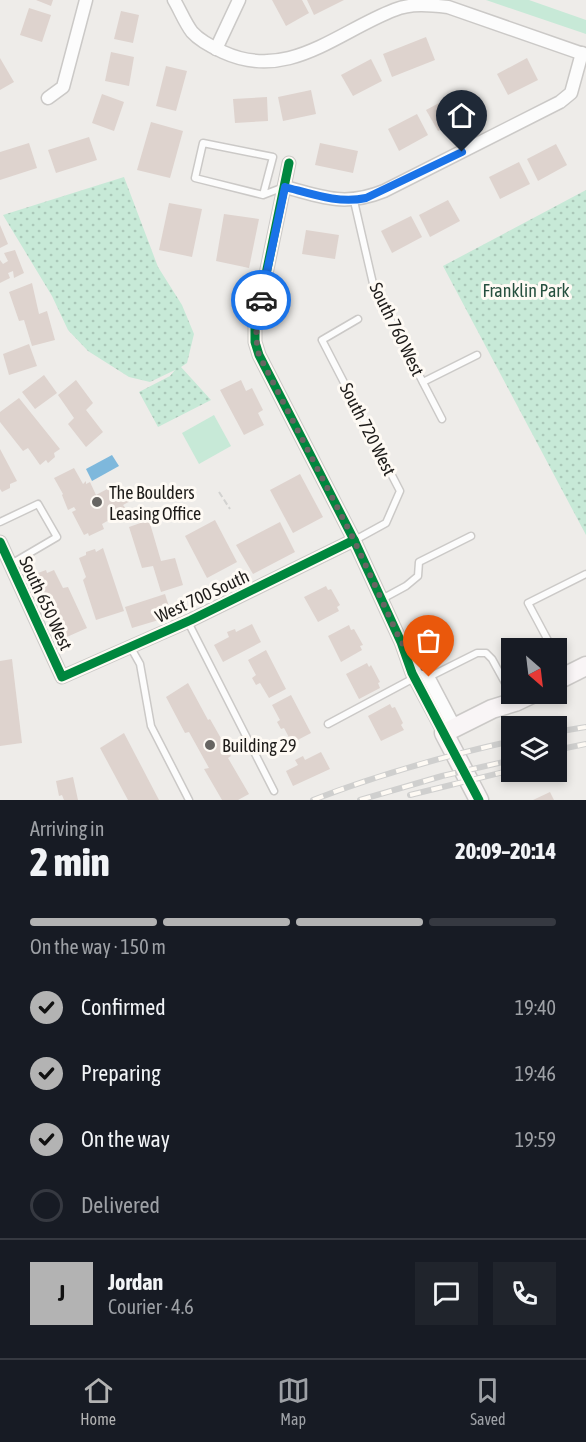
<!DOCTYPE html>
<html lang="en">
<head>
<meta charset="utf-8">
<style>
	:root { --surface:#171b24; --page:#20242c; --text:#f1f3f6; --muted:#9ea1a6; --line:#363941; --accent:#b3b3b3 }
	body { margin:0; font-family:"Asap Condensed",sans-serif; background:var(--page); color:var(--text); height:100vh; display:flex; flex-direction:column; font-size:22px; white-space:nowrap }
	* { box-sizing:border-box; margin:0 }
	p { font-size:20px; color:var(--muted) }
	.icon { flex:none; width:33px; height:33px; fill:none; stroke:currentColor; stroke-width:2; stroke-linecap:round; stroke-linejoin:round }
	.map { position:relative; height:800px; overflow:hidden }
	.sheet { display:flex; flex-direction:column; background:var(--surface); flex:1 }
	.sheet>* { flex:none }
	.needle { width:39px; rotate:152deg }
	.tools { position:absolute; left:501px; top:638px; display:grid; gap:12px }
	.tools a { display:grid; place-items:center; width:66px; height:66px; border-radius:0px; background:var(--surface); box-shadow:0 3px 9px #0003; font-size:30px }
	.pin { position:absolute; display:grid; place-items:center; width:51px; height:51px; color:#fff; margin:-62px -26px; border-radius:50% 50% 50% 0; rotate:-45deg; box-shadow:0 0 6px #0007 }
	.pin .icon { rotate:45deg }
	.courier { position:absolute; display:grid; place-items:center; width:60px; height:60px; margin:-30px; border:4px solid #1a73e8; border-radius:50%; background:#fff; color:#222; box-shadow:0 2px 8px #0007 }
	.head em { font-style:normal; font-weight:800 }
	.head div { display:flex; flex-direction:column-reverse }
	.head { display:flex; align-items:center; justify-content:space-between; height:102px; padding:0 30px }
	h1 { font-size:39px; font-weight:800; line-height:45px }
	.bar { display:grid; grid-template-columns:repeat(4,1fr); gap:9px 6px; align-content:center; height:72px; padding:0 30px }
	.bar i { height:8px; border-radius:4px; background:var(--line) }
	.bar .active { background:var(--accent) }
	.bar p { grid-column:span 4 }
	.line { display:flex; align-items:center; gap:15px; padding:0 30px; border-top:2px solid var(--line) }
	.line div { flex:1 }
	.round { display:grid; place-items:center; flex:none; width:63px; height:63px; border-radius:0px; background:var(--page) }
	ol { padding:0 30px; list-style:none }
	li { display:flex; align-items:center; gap:18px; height:66px }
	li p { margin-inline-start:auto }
	li .icon { padding:6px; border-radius:50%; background:var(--accent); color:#111; stroke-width:4 }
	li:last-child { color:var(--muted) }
	li i { width:33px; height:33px; border:3px solid var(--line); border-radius:50% }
	.tabs { display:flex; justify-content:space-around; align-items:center; height:84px; border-top:2px solid var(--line); background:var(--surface); font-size:16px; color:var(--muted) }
	.tabs a { display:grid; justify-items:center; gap:3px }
	.tabs .active { color:var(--accent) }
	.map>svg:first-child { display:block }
</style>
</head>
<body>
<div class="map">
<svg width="586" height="800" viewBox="0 0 586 800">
	<defs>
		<pattern id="park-dots" width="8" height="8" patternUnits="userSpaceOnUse" patternTransform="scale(1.5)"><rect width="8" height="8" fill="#c7e9d7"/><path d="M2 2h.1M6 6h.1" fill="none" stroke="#aac7b8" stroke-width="1.8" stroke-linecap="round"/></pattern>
	</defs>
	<rect width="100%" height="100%" fill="#eeece9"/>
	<g fill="#c7e9d7">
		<path d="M486,0H529L586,20V34Z"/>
		<path d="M214,415L231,446L199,464L182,433Z"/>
	</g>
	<g fill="url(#park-dots)">
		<path d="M124,177L158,267L182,305L194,334L187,363L181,367L211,400L158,427L139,392L170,376L175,370L150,382L129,377L88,351L68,330L52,296L3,215Z"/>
		<path d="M586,190V535L443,266Z"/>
	</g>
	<path fill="#7eb8dc" d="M112,455L119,466L92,481L86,469Z"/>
	<g fill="#ded3ce">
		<path d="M36,0H53L51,6Z"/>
		<path d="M272,0H302L309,13L286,26Z"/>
		<path d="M307,0H344L314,15Z"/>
		<path d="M29,8L51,15L42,42L20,35Z"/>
		<path d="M121,11L139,15L133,43L114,39Z"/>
		<path d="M426,37L435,60L392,77L383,54Z"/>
		<path d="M111,52L134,57L129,86L105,81Z"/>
		<path d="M0,58L14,82L0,90Z"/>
		<path d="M527,58L538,80L508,95L497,74Z"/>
		<path d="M371,59L382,81L353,96L341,75Z"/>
		<path d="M166,66L187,71L176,111L156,106Z"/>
		<path d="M311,90L316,114L283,121L278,97Z"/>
		<path d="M102,94L124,102L114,131L92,123Z"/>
		<path d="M456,94L467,116L438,131L426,110Z"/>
		<path d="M267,97L268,121L235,123L233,99Z"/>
		<path d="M417,114L428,135L399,151L388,129Z"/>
		<path d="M151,122L183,131L170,178L137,170Z"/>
		<path d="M89,137L97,160L56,173L48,150Z"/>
		<path d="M29,143L37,168L0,180V152Z"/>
		<path d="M320,143L358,151L353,173L315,165Z"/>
		<path d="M556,144L567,165L538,181L527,159Z"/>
		<path d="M519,162L530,184L500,199L489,177Z"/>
		<path d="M448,200L460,221L430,237L419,215Z"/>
		<path d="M169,203L202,209L192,257L159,250Z"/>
		<path d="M224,214L259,219L249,268L216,261Z"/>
		<path d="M411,216L422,237L392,253L381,231Z"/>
		<path d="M0,225L8,244L0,248Z"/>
		<path d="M306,230L339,235L335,259L302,254Z"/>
		<path d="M15,250L24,273L14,278L13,271L8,273L10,278L0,283V260L3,264L8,261L4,253Z"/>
		<path d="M32,283L39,314L47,311L55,340L32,346L24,320L19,321L9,292Z"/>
		<path d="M29,344L37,366L9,375L3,354Z"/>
		<path d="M44,375L57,393L35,409L22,392Z"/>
		<path d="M76,380L93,403L86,410L103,432L86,447L68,424L74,418L58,395Z"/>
		<path d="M241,380L246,391L252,388L263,410L258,413L264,425L244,435L220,390Z"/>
		<path d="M19,398L60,449L54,453L55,457L48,463L46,460L40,465L28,448L23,451L0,422V412Z"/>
		<path d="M0,449L17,481L10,484V488L2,492L0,489Z"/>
		<path d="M74,468L83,484L86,481V484L90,482L96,495L109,488L113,497L128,489L134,499L123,505L127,510L102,524L104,529L89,536L88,533L84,535L72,512L76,510L74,507L68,510L62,495L63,494L54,478Z"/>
		<path d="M300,474L323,517L293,533L270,490Z"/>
		<path d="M149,520L161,561L175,558L183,585L161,592L153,566L142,568L129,527Z"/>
		<path d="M215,520L237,562L207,578L185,536Z"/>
		<path d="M280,522L295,552L253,574L236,545Z"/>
		<path d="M103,548L124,611L96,620L83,580L86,577L79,558L86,555V552L95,549L96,552Z"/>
		<path d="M46,570L47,573L54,570L63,588L68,587L87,628L60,640L31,580L39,578L38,573Z"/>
		<path d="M326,586L328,590L331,589L340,605L337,607L339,611L318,622L304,597Z"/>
		<path d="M165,594L172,616L132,628L125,607Z"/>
		<path d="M252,624L261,642L223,662L214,645L229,637L227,632L235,629L236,632Z"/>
		<path d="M349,625L351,630L354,629L363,645L360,646L362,650L341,662L328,636Z"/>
		<path d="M266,650L286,689L269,698L260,683L256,685L252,678L256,675L248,660Z"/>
		<path d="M12,659L22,743L0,746V661Z"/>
		<path d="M367,663L369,667L371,665L380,682L378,683L380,688L359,699L346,674Z"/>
		<path d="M188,683L208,720L210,719L231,756L228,758L249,794L238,800H222L204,769L209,768L189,732L185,733L166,697Z"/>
		<path d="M291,695L311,733L292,743L284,728L281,729L277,722L280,720L272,705Z"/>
		<path d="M390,704L392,708L395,707L403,723L401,725L404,730L381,741L368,716Z"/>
		<path d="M124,733L159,800H128L100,748Z"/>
		<path d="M321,752L330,769L293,786L286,771L298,765L295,760L303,756L305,760Z"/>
		<path d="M73,777L78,800H64L62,795L59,796L56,781Z"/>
		<path d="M550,792L554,800H533Z"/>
	</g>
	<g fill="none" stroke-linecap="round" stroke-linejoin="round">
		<defs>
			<g id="lane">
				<path d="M263,195L273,157L203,143L195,178L263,195L284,187"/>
				<path d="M354,201L374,288L442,419"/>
				<path d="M423,382L477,355"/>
				<path d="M0,522L38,504L57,537L11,564"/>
				<path d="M355,540L386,523L400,491L322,340L358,319"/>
				<path d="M382,599L406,586L418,576L419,562L471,536"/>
				<path d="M188,622L274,791"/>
				<path d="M131,648L140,664L151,726L189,800"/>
				<path d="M552,648L528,603L586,574"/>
				<path d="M556,656L566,674"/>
				<path d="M429,677L477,653H486L492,659L514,699"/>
				<path d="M328,724L414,678"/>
			</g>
			<g id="street">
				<path d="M174,0C180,10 185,23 192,32C200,41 212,47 223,52C288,82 337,32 394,10C411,3 430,5 448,7L586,55"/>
				<path d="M216,49L239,0"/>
				<path d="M48,98L63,87L86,0"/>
				<path d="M289,163L255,327V342L259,355L354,540L401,642L412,673L444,733"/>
				<path d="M285,187C324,197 344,207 384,191L560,102L571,93L582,53"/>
				<path d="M0,542L62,677L191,620L354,540"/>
				<path d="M402,643L424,669L455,728"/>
			</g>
			<g id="secondary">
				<path d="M556,681L586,666"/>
				<path d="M479,800L444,733L492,709L515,702L534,693"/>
			</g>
		</defs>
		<use href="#lane" stroke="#cbc9c7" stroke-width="9"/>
		<use href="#street" stroke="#cbc9c7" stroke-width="15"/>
		<use href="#secondary" stroke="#cbc9c7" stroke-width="21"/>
		<path stroke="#d2d2d0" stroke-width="2" stroke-dasharray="6 3" stroke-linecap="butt" d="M219,492L230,509"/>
		<use href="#lane" stroke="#fcfcfc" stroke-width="6"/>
		<use href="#street" stroke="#fcfcfc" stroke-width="12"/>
		<use href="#secondary" stroke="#f9f5f6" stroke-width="18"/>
		<defs>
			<g id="rail">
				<path d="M556,732L586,727"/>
				<path d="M556,750L586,744"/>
				<path d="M410,795L512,770"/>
				<path d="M313,800C377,775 445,756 512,741"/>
				<path d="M360,800L442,776L512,760"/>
			</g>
		</defs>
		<use href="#rail" stroke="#cfcfce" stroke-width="6"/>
		<use href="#rail" stroke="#fefaf4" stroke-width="4" stroke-dasharray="11" stroke-linecap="butt"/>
		<defs>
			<g id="cycleway">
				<path d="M289,163L255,327V342L259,355L354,540L401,642L412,673L479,800"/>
				<path d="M0,542L62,677L191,620L354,540"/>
			</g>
		</defs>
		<use href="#cycleway" stroke="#fefaf4" stroke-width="13"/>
		<use href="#cycleway" stroke="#00873e" stroke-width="9"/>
	</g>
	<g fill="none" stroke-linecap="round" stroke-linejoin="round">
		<path stroke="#676562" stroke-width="6" stroke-dasharray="0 10.8" d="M261,300C257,319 254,335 259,355L354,540L401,642L419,661L429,677"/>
		<path stroke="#1a73e8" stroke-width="8" d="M261,300L285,187C312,194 339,204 366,198L462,152"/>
	</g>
	<g fill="#676562" stroke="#fefaf4" stroke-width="2">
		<circle cx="97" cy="502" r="6"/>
		<circle cx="210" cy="745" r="6"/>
	</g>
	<g text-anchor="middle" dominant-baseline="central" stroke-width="6" stroke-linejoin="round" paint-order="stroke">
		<g font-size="18" fill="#254f3e" stroke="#fefaf4">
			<text x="526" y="290">Franklin Park</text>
		</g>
		<g font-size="18" fill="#1e1c1a" stroke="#fefaf4">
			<text transform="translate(397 329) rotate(64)">South 760 West</text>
			<text transform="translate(368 429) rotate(63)">South 720 West</text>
			<text transform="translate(202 596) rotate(-25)">West 700 South</text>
			<text transform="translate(46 603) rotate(65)">South 650 West</text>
		</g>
		<g font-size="18" fill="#1e1c1a" stroke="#fefaf4" text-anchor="start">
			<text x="109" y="492">The Boulders<tspan x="109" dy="21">Leasing Office</tspan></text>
			<text x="222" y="745">Building 29</text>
		</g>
	</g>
</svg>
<div class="tools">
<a><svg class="needle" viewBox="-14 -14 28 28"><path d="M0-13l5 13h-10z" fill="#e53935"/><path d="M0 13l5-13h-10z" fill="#9ea1a6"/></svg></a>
<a><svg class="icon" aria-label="layers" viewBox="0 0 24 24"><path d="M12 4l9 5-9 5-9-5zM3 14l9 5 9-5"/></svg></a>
</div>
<div class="pin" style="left:429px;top:677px;background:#ea580c"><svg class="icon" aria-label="bag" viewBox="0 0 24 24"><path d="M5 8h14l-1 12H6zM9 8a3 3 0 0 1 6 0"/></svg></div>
<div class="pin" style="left:462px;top:152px;background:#1f2937"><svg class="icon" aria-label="home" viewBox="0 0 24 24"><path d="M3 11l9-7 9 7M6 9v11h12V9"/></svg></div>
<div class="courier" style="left:261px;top:300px"><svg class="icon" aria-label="car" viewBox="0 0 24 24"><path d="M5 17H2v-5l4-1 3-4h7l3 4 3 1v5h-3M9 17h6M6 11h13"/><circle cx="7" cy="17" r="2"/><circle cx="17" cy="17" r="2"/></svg></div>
</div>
<section class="sheet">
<div class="head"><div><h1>2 min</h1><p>Arriving in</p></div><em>20:09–20:14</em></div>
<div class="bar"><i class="active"></i><i class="active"></i><i class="active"></i><i></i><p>On the way · 150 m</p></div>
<ol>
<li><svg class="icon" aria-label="check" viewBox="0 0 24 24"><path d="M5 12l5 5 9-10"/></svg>Confirmed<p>19:40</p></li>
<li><svg class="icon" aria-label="check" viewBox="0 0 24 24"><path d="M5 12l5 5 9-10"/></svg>Preparing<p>19:46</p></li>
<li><svg class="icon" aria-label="check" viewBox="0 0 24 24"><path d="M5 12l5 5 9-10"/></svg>On the way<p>19:59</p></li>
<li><i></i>Delivered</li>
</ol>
<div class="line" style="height:108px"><b class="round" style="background:var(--accent);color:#111">J</b><div><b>Jordan</b><p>Courier · 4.6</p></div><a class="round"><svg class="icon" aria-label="chat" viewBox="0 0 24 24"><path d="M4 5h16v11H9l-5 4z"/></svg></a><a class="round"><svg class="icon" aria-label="phone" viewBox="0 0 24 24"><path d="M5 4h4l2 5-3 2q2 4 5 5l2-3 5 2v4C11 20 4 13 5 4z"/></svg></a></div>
</section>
<nav class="tabs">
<a class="active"><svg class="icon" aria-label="home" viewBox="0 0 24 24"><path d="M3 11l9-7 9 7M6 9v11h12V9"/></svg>Home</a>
<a><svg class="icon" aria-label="map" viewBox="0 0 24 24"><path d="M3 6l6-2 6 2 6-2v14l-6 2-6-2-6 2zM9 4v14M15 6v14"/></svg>Map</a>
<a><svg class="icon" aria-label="saved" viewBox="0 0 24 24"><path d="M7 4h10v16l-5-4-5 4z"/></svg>Saved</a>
</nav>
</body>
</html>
